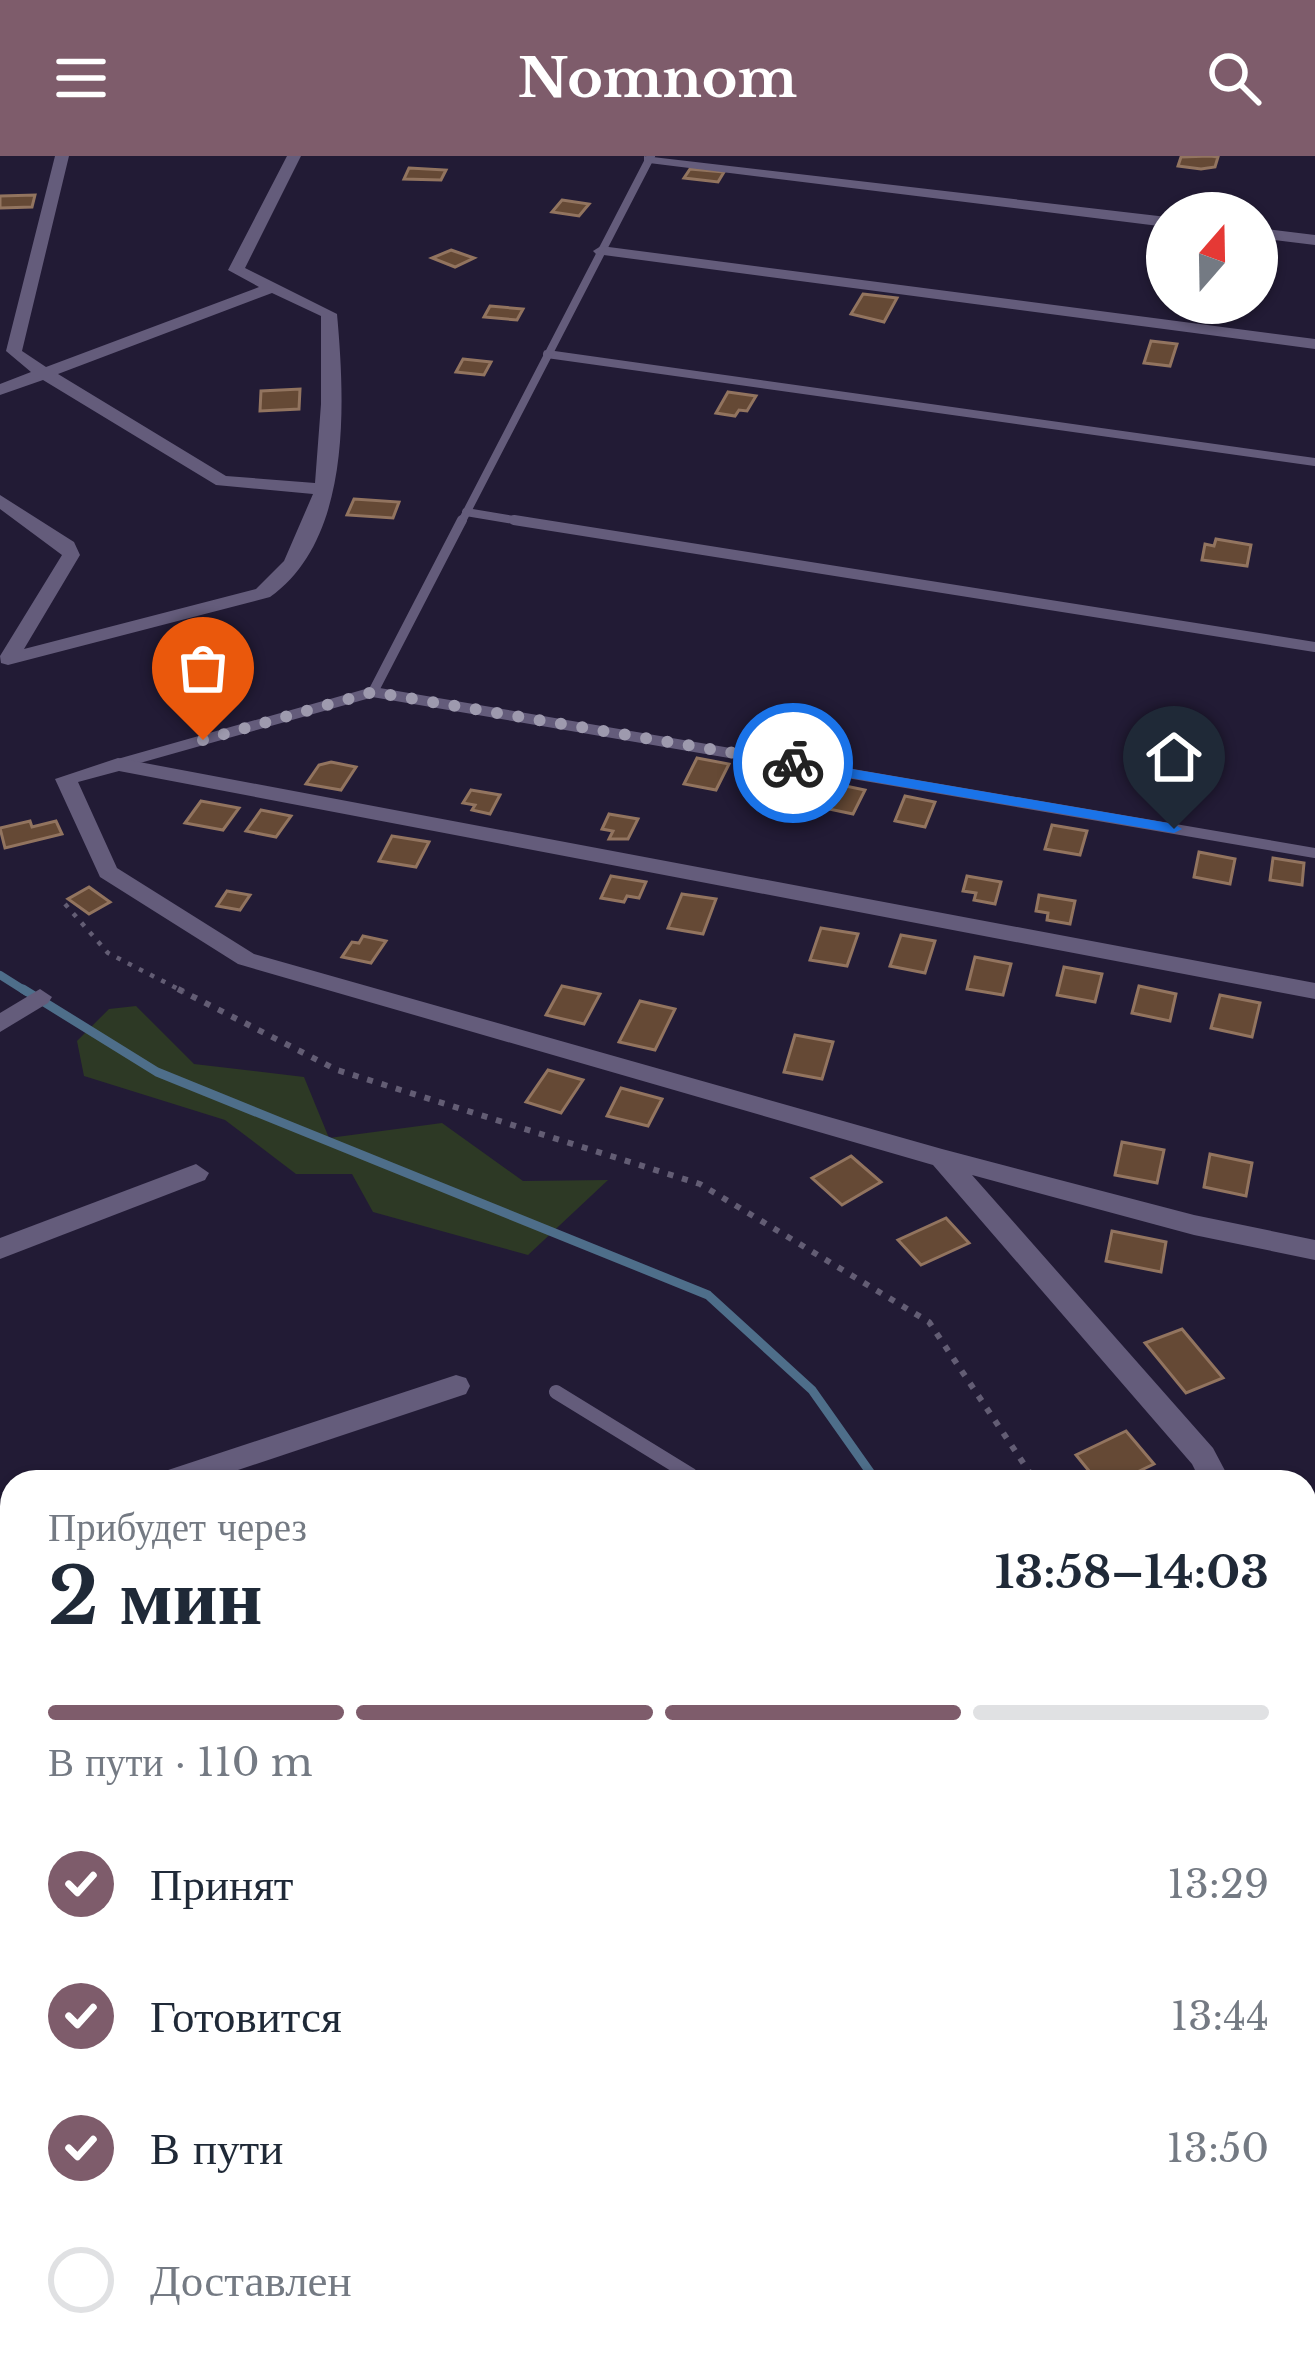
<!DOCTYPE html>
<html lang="ru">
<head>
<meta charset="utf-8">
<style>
	:root { --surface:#fff; --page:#f6f6f7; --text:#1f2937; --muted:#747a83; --line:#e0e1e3; --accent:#7e5c6b }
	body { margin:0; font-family:"Libre Baskerville",serif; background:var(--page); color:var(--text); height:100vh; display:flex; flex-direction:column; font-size:45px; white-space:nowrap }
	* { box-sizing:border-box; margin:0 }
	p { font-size:39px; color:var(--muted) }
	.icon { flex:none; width:66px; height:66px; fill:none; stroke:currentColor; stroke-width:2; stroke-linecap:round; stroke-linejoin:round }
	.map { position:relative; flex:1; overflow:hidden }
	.details { position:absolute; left:0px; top:1314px; width:1317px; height:900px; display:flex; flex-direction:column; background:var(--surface); border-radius:36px 36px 0 0; box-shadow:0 3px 9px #0004 }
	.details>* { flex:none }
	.needle { width:78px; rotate:20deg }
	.controls { position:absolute; left:1146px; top:36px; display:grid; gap:24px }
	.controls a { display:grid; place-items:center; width:132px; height:132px; border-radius:50%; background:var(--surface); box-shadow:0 3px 9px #0004; font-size:60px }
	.pin { position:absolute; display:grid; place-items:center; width:102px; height:102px; color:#fff; margin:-123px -51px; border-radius:50% 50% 50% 0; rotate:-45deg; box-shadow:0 0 12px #0007 }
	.pin .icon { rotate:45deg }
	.courier { position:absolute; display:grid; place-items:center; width:120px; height:120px; margin:-60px; border:9px solid #1a73e8; border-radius:50%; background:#fff; color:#222; box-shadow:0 3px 15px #0007 }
	.summary em { font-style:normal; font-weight:800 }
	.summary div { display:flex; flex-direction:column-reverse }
	.summary { display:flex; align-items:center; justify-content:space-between; height:204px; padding:0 48px }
	h1 { font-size:78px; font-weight:800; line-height:90px }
	.bar { display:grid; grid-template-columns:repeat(4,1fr); gap:18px 12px; align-content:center; height:144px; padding:0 48px }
	.bar i { height:15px; border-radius:9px; background:var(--line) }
	.bar .on { background:var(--accent) }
	.bar p { grid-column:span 4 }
	ol { padding:0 48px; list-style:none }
	li { display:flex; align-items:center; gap:36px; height:132px }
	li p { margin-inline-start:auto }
	li .icon { padding:12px; border-radius:50%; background:var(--accent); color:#fff; stroke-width:4 }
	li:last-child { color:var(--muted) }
	li i { width:66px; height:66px; border:6px solid var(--line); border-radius:50% }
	header { display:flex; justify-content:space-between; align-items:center; height:156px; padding:0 48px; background:var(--accent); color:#fff; font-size:54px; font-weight:800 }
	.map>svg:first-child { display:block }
</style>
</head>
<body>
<header><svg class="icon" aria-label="menu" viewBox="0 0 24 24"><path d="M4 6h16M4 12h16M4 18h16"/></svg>Nomnom<svg class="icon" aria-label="search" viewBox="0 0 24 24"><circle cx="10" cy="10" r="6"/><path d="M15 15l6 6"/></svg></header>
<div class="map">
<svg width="1315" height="2214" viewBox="0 0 1315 2214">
	<rect width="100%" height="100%" fill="#221b35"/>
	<path fill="#2d3925" d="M136,850L194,908L304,921L329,982L442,967L523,1025L608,1024L528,1099L373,1056L352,1018H296L225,964L84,920L77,885L109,853Z"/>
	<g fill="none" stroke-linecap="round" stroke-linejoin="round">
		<path stroke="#4e6e8a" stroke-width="8" d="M0,819L27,836"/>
		<path stroke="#4e6e8a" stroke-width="9" d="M23,833L157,916L708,1139L812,1234L877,1326"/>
		<path stroke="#4e6e8a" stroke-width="12" d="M1174,2202L1180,2214"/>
	</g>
	<g fill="#654935" stroke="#92745f" stroke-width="3">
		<path d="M1181,1L1210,0L1218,1L1215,11L1201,13L1178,10Z"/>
		<path d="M409,12L446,14L441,24L404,23Z"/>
		<path d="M690,13L724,16L718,26L684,22Z"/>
		<path d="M35,39L32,51L0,52V40Z"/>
		<path d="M562,44L589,48L579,60L552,56Z"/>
		<path d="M451,94L474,102L455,111L432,102Z"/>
		<path d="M863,138L897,142L884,166L851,158Z"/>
		<path d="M490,150L523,153L517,164L484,161Z"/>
		<path d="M1151,185L1177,188L1170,210L1144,207Z"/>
		<path d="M463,203L491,206L484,219L456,216Z"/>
		<path d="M300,233L299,253L260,255L261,235Z"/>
		<path d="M728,236L756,240L747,255L739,254L735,260L716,257Z"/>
		<path d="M354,343L399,346L393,362L347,359Z"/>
		<path d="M1216,383L1251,389L1247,410L1202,404L1205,388L1214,390Z"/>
		<path d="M219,531L228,546L210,551L201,536Z"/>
		<path d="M697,602L729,608L716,634L684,628Z"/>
		<path d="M331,606L356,611L341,634L306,628L319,609Z"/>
		<path d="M836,628L865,634L853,658L824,652Z"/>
		<path d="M471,634L500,639L490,658L472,654L475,649L463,647Z"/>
		<path d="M905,640L935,646L925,671L895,665Z"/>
		<path d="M201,645L239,652L223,674L185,667Z"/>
		<path d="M261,654L291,660L276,681L246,675Z"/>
		<path d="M609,658L638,663L628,683H609L613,675L602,673Z"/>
		<path d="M30,665L32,671L56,665L62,678L5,692L0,672Z"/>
		<path d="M1052,669L1087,675L1080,699L1045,693Z"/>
		<path d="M392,680L429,686L416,711L379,705Z"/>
		<path d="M1199,696L1235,703L1230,728L1194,721Z"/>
		<path d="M1273,702L1304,707L1302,729L1270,724Z"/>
		<path d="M611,720L646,726L639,742L627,740L624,746L601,742Z"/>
		<path d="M967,720L1001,726L995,748L974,744L976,737L963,735Z"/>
		<path d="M89,731L110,746L89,758L68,743Z"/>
		<path d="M227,735L250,739L240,754L217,750Z"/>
		<path d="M682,738L716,743L703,778L668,772Z"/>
		<path d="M1039,739L1075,745L1070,768L1047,764L1048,757L1036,755Z"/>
		<path d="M821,772L858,778L847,810L810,804Z"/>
		<path d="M901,779L935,785L925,817L890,810Z"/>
		<path d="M363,780L386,785L371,807L342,801L352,786L359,787Z"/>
		<path d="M975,801L1011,808L1003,839L967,833Z"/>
		<path d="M1064,811L1102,818L1095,846L1057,839Z"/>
		<path d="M562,830L600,838L584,868L546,859Z"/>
		<path d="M1139,830L1176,838L1170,865L1132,857Z"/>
		<path d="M1220,839L1260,847L1252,881L1211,872Z"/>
		<path d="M640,845L675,853L655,894L619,886Z"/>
		<path d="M795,879L833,886L822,923L784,916Z"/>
		<path d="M548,914L583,924L561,957L526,946Z"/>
		<path d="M621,932L662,943L648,970L607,960Z"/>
		<path d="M1122,986L1164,994L1157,1027L1115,1019Z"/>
		<path d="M1210,998L1252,1007L1246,1040L1204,1031Z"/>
		<path d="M851,1000L881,1026L842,1049L812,1022Z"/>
		<path d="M946,1062L969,1087L921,1109L898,1084Z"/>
		<path d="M1112,1075L1166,1086L1161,1116L1106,1105Z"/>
		<path d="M1182,1173L1223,1222L1186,1237L1145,1187Z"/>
		<path d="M1126,1275L1154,1308L1116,1326H1098L1076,1299Z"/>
		<path d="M12,1939V2026L0,2027V1940Z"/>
		<path d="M0,2090H12V2202H23L21,2214H0Z"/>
	</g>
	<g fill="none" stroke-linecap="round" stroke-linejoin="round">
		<path stroke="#635d74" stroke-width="4.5" stroke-dasharray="4.5 8" stroke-linecap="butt" d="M65,748L108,797L184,836"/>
		<path stroke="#635d74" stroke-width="6" stroke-dasharray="6 9" stroke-linecap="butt" d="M178,833L337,914L700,1028L929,1166L1036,1326"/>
		<g stroke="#645c7b" stroke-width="8">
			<path d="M547,198L1315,306"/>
			<path d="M466,356L532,367"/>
			<path d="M461,367L651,0"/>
		</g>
		<g stroke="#645c7b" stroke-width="10">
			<path d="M514,364L1315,491"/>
			<path d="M373,536L1315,697"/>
			<path d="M118,608L373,536L462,364"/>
		</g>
		<path stroke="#645c7b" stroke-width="14" d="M556,1236L691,1319L693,1326"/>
		<g fill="#645c7b" fill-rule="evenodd">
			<path d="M55,0H69L22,195L46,211L259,131L228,114L287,0H301L245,112L337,158C345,247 352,383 270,441L8,509L1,507L0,500L62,399L0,353V339L74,386L80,399L24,493L256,433L284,405L313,338L216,329L43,224L0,239V228L31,216L6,195ZM272,137L321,160V248L315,327L226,320L58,218Z"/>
			<path d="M644,0L1167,61V71L649,7L644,6Z"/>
			<path d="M1257,72L1315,79V89L1257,82Z"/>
			<path d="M601,90L1315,183V193L596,98L593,95Z"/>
			<path d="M118,602L1315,827V843L119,615L78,626L117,712L254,798L942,993L1194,1059L1315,1084V1104L1194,1079L972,1019L1213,1292L1231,1326H1201L1192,1308L933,1009L238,808L100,721L55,623Z"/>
			<path d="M40,833L52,841L48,847L0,876V857Z"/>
			<path d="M196,1008L209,1017L205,1024L0,1103V1082Z"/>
			<path d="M456,1219L466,1222L470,1230L466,1238L202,1326H151L156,1318Z"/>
			<path d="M12,1366V1390L0,1394V1370Z"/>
			<path d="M0,1455L12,1460V1501L0,1496Z"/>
			<path d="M1305,1525L1315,1529V1579L1305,1576Z"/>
			<path d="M1305,1755L1315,1756V1788L1305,1787Z"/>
			<path d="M1305,1916L1315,1917V1953L1305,1952Z"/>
			<path d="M75,2202H115L114,2214H74Z"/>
		</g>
	</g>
	<path fill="#1a73e8" d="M793,603L1174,668L1182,673L1174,677L787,611V604Z"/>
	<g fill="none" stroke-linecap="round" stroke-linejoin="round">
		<path stroke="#9e9aae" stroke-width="12" stroke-dasharray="0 21.6" d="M203,584L373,536L793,607"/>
	</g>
</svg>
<div class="controls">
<a><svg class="needle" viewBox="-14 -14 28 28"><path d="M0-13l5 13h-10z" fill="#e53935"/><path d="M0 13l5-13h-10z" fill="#747a83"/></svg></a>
</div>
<div class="pin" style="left:203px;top:584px;background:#ea580c"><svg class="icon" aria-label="bag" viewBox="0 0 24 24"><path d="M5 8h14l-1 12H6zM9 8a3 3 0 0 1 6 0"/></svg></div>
<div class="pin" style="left:1174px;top:673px;background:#1f2937"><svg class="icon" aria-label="home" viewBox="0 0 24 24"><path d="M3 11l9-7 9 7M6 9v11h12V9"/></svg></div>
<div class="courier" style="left:793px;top:607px"><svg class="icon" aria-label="bike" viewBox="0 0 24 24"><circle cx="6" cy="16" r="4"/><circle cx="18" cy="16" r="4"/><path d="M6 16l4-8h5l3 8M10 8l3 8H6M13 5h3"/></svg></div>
<section class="details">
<div class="summary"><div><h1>2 мин</h1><p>Прибудет через</p></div><em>13:58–14:03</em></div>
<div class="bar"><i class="on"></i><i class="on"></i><i class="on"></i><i></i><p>В пути · 110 m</p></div>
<ol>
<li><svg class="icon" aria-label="check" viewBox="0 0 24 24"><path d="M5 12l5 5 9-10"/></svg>Принят<p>13:29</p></li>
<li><svg class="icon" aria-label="check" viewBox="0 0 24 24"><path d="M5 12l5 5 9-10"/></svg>Готовится<p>13:44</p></li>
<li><svg class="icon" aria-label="check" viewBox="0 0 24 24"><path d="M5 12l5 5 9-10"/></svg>В пути<p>13:50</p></li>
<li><i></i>Доставлен</li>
</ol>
</section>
</div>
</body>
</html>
